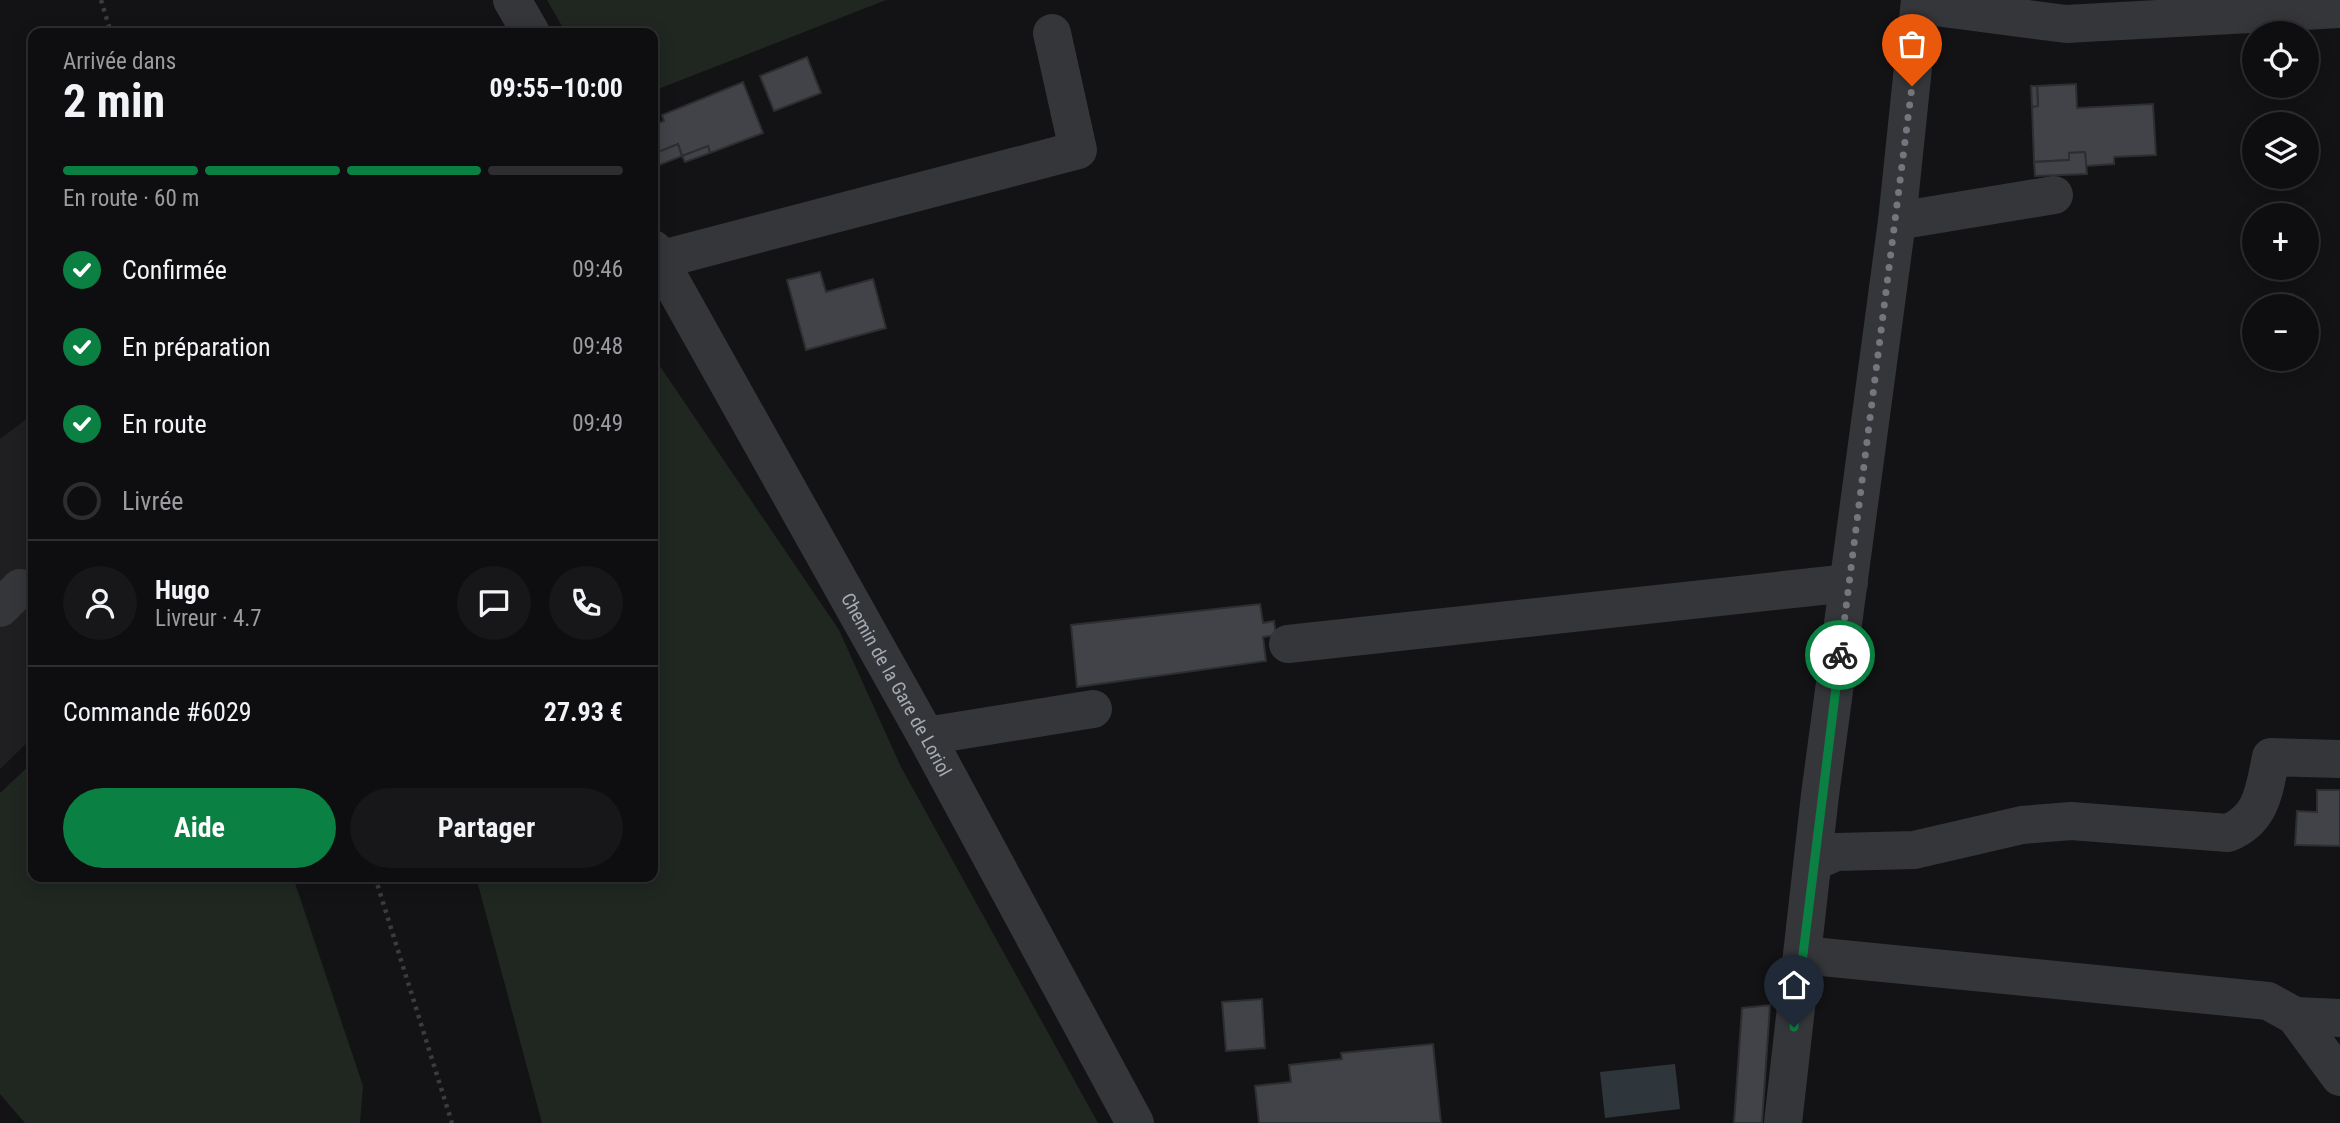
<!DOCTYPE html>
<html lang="fr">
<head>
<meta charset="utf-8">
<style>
	:root { --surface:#0e0e10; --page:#171719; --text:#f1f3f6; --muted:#9b9c9f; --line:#2e2e30; --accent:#0b8043 }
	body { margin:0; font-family:"Roboto Condensed",sans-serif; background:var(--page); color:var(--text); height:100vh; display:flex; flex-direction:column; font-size:26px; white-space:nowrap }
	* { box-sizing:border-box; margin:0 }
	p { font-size:23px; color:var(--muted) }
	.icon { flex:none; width:38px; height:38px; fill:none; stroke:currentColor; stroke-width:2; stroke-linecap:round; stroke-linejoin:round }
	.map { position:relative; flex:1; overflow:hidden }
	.side { position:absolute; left:28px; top:28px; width:630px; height:854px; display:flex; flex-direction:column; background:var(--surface); border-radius:14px; box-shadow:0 4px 18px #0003,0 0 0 2px var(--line) }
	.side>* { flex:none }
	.controls { position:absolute; left:2242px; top:21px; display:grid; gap:14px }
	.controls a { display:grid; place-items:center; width:77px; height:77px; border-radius:50%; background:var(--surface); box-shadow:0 4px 18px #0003,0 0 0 2px var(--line); font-size:35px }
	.pin { position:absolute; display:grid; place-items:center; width:60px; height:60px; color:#fff; margin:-72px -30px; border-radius:50% 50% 50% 0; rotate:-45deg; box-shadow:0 0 7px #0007 }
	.pin .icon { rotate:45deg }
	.courier { position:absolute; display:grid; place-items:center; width:70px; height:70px; margin:-35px; border:5px solid #0b8043; border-radius:50%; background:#fff; color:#222; box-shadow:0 2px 9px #0007 }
	.overview em { font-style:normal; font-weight:700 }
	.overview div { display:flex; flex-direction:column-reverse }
	.overview { display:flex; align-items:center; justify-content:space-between; height:119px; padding:0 35px }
	h1 { font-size:46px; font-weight:700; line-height:52px }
	.bar { display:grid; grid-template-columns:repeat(4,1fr); gap:10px 7px; align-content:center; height:84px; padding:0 35px }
	.bar i { height:9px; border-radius:5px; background:var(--line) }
	.bar .active { background:var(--accent) }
	.bar p { grid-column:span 4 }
	.line { display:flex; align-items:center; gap:18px; padding:0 35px; border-top:2px solid var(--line) }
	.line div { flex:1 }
	.round { display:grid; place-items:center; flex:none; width:74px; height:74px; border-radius:37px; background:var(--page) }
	ol { padding:0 35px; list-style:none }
	li { display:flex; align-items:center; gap:21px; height:77px }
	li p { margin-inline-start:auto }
	li .icon { padding:7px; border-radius:50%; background:var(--accent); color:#fff; stroke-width:4 }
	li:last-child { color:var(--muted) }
	li i { width:38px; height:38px; border:4px solid var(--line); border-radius:50% }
	.button { display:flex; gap:14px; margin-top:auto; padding:14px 35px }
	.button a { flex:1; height:80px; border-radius:42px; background:var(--accent); color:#fff; font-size:28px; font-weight:700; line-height:80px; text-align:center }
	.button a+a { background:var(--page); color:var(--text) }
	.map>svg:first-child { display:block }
</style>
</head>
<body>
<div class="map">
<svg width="2340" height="1123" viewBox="0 0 2340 1123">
	<rect width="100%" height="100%" fill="#131315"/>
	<path fill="#1f1f22" d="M33,414V737L0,769V439Z"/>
	<g fill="#202721">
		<path d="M547,0H886L653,91V33H566Z"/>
		<path d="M653,356L839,630L901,767L1098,1123H542L476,877H653Z"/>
		<path d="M33,762V877H293L363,1086L360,1123H25L0,1094V793Z"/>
	</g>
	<path fill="#2e363c" d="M1675,1064L1680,1109L1605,1118L1600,1072Z"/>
	<g fill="#424348" stroke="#2d2e30" stroke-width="2">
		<path d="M807,57L821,93L774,111L760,76Z"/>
		<path d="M743,82L763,133L710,153L708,146L682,156L678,144L653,154V125L664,121L662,115Z"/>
		<path d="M2076,84L2077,108L2153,104L2156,155L2114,157V164L2086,166L2085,152L2069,153V160L2034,162L2032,107L2038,106L2037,86Z"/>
		<path d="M2031,86H2037L2038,106L2032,107Z"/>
		<path d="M678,144L682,156L657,166L653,154Z"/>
		<path d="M708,146L710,153L685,162L682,156Z"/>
		<path d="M2085,152L2087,174L2035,176L2034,162L2069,160V153Z"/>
		<path d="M820,272L826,292L873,279L886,328L806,350L787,280Z"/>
		<path d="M1260,604L1263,623L1274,621L1276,635L1263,637L1266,661L1077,687L1071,625Z"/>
		<path d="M2317,790H2340V846L2295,845L2297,811L2317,812Z"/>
		<path d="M1262,999L1265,1048L1226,1051L1222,1002Z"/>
		<path d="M1770,1005L1762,1123H1734L1742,1008Z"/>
		<path d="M1433,1044L1441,1123H1259L1255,1086L1291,1082L1289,1065L1342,1059L1341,1053Z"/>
	</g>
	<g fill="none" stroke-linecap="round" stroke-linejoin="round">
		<g stroke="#3b3c40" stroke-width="4.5" stroke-dasharray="3.5 5" stroke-linecap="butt">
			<path d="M101,0L111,33"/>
			<path d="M375,877L452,1123"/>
		</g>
		<g stroke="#353639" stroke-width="38">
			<path d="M512,0L531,33"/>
			<path d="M1920,5L2066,24L2340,9"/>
			<path d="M1897,221L2054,195"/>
			<path id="s1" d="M653,249L926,736L1135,1123"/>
			<path d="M659,260L1078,150L1052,33"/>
			<path d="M0,608L20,588"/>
			<path d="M1288,644L1849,583"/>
			<path d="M926,736L1093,709"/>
			<path d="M1813,862L1836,852L1914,850L2022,825L2071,821L2228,833C2262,819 2264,791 2271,757L2340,759"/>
			<path d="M1802,955L2268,1001L2295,1016L2340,1077"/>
			<path d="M2295,1016L2340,1018"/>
			<path d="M1783,1123L1820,795L1897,221L1920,0"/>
		</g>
	</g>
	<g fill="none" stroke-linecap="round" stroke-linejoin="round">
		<path stroke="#73767c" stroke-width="7" stroke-dasharray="0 12.6" d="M1840,655L1912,86"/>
		<path stroke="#0b8043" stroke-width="9" d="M1794,1027L1840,655"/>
	</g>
	<g text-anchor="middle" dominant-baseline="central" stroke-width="7" stroke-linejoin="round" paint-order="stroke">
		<g font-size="19" fill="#a6abb4" stroke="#0e0e10">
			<text stroke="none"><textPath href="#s1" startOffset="499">Chemin de la Gare de Loriol</textPath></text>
		</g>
	</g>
</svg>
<div class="controls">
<a><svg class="icon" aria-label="locate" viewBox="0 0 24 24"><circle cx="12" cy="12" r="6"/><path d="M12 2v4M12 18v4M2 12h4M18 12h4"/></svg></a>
<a><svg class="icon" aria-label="layers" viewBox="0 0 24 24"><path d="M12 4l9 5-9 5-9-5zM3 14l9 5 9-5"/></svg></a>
<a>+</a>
<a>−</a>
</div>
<div class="pin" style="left:1912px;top:86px;background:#ea580c"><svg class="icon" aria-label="bag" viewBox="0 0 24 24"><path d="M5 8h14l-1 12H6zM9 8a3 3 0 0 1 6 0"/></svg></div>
<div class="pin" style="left:1794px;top:1027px;background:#1f2937"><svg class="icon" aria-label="home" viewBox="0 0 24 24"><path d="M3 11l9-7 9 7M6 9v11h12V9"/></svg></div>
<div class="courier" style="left:1840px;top:655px"><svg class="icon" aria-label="bike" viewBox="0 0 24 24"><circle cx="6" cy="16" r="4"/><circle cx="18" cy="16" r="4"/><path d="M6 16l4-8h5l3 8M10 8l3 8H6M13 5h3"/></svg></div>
<section class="side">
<div class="overview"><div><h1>2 min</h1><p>Arrivée dans</p></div><em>09:55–10:00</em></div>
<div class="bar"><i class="active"></i><i class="active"></i><i class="active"></i><i></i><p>En route · 60 m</p></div>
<ol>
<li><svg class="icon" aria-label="check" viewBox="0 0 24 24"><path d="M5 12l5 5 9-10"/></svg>Confirmée<p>09:46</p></li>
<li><svg class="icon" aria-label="check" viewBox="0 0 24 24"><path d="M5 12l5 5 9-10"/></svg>En préparation<p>09:48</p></li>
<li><svg class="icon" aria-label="check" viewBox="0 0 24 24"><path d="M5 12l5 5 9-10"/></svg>En route<p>09:49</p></li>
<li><i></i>Livrée</li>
</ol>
<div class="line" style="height:126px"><a class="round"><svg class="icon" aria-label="person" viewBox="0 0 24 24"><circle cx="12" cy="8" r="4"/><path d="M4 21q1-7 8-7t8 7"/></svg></a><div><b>Hugo</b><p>Livreur · 4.7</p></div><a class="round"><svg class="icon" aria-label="chat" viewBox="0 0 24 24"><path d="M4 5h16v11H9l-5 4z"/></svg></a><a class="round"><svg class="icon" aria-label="phone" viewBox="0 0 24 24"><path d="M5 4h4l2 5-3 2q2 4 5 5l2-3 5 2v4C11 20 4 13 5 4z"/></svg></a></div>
<div class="line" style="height:91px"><div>Commande #6029</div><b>27.93 €</b></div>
<div class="button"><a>Aide</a><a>Partager</a></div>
</section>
</div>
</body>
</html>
